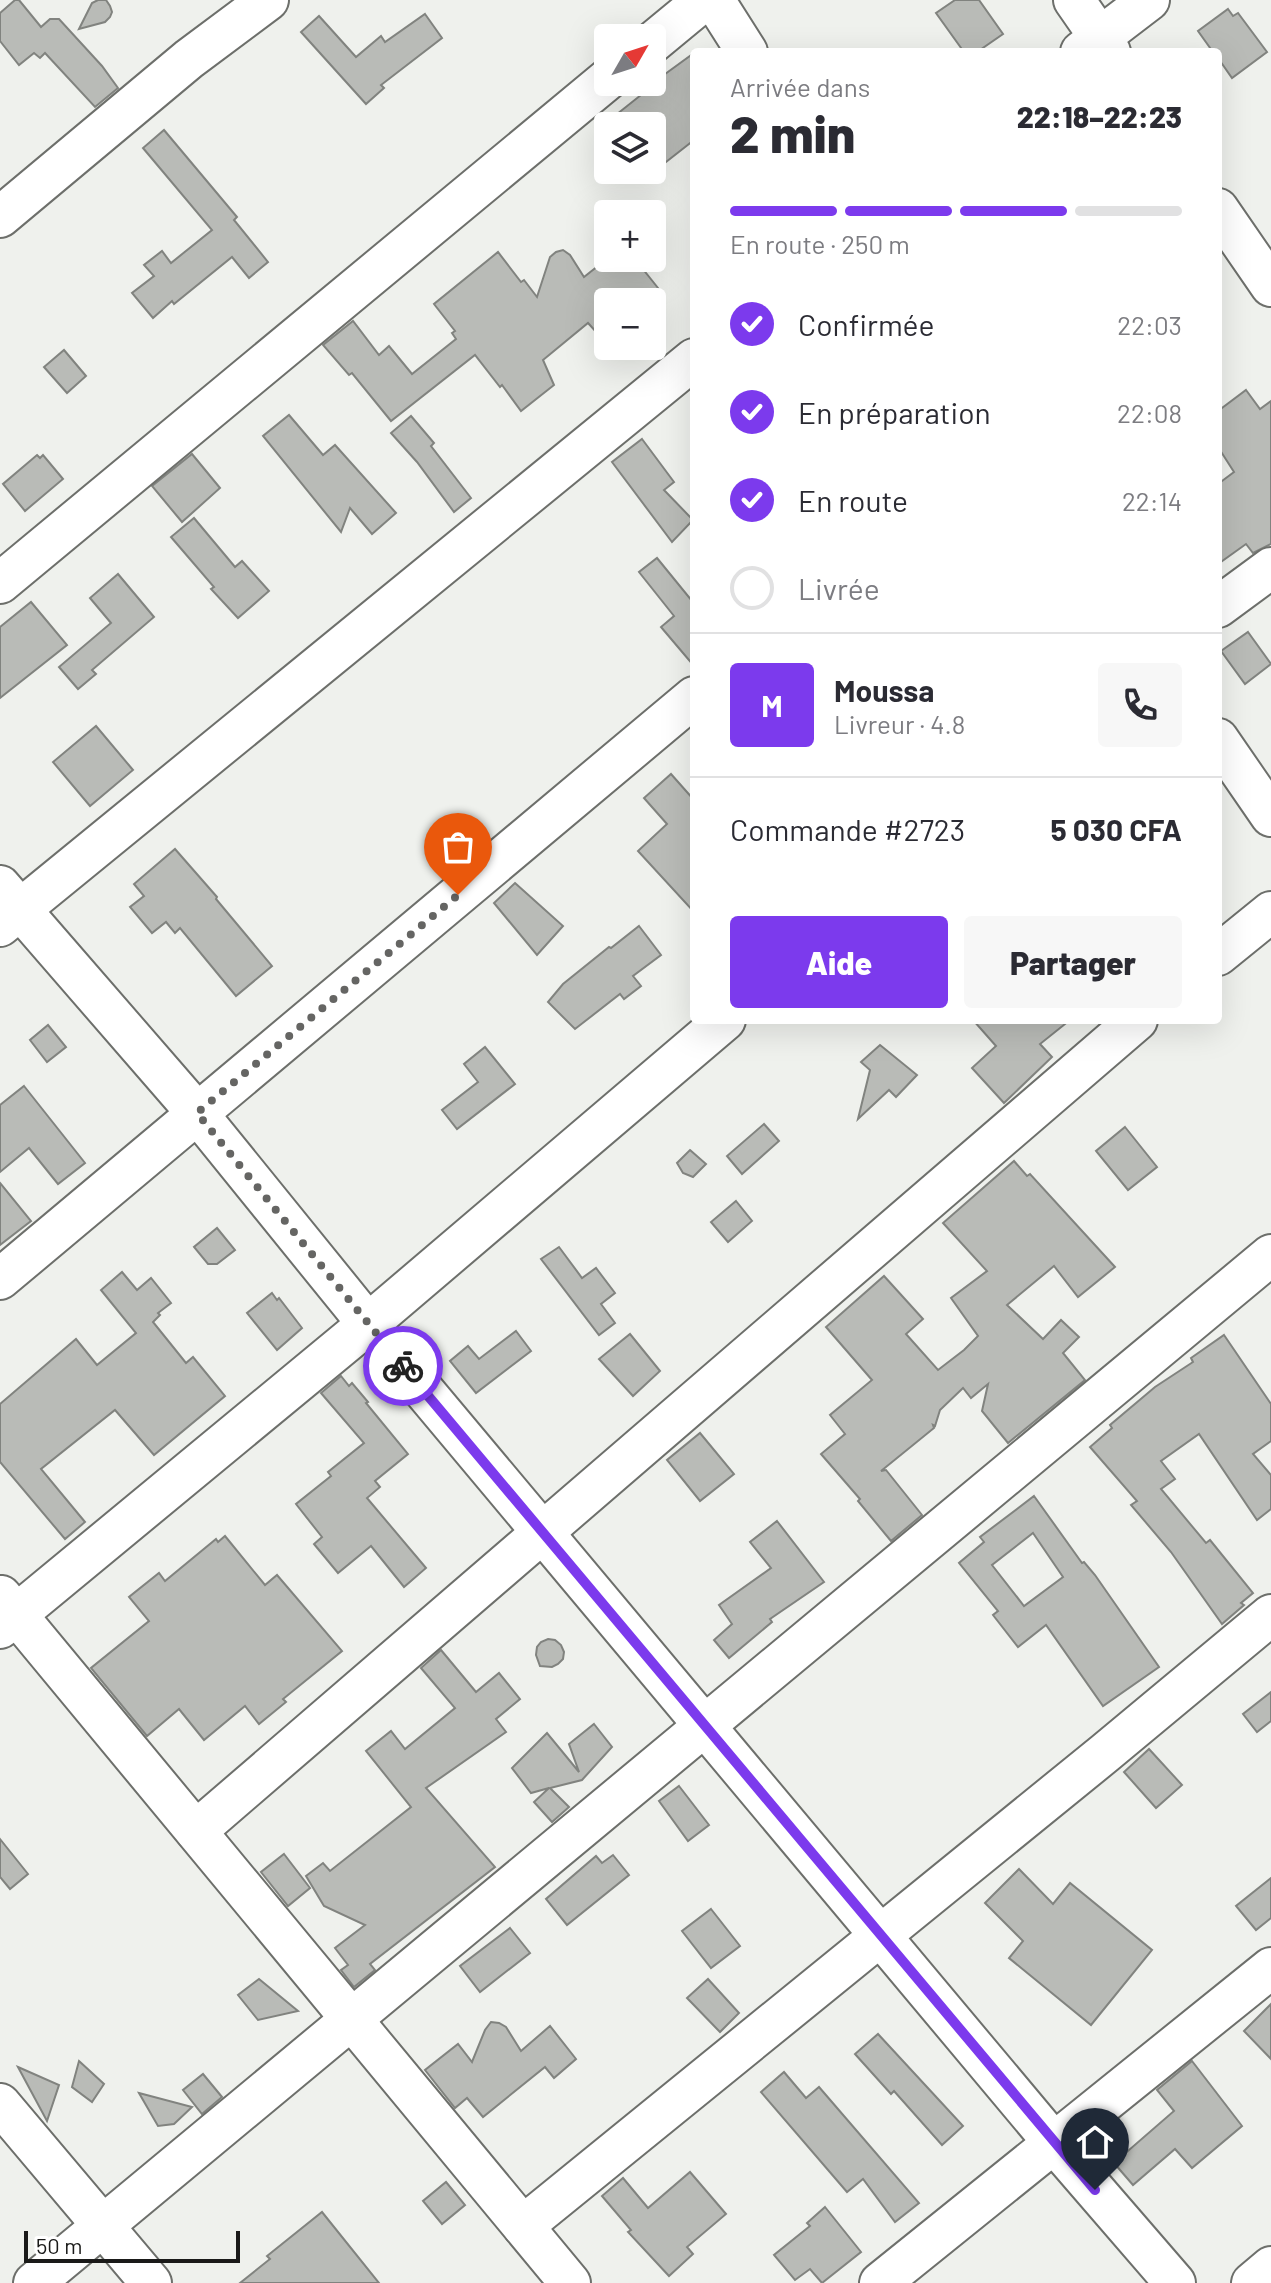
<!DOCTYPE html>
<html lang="fr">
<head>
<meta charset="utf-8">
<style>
	:root { --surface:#fff; --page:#f7f7f7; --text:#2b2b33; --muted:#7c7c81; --line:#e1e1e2; --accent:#7c3aed }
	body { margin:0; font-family:Barlow,sans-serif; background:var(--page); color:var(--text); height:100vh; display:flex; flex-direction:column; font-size:30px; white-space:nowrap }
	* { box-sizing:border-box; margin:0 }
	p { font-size:26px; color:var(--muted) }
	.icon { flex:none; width:44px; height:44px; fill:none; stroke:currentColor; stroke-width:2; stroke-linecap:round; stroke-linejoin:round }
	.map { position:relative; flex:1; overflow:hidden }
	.panel { position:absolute; left:690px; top:48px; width:532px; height:976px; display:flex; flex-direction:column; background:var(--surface); border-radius:8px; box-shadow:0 8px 32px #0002 }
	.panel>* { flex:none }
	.needle { width:52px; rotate:51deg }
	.buttons { position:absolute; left:594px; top:24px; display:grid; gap:16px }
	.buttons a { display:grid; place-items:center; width:72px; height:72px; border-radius:8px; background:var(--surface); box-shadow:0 8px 32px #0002; font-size:40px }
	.scale { position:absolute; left:24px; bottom:20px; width:216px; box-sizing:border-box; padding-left:8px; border:4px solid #1a1a19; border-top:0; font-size:22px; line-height:28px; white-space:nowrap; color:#1a1a19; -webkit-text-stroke:6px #fff; paint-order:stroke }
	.pin { position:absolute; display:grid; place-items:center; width:68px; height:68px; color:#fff; margin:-82px -34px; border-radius:50% 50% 50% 0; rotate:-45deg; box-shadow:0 0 8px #0007 }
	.pin .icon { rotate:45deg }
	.courier { position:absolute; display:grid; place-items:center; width:80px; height:80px; margin:-40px; border:6px solid #7c3aed; border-radius:50%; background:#fff; color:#222; box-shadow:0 2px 10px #0007 }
	.headline em { font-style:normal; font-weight:800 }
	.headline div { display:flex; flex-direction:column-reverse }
	.headline { display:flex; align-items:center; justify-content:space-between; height:136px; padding:0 40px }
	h1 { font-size:52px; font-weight:800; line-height:60px }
	.bar { display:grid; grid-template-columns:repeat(4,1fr); gap:12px 8px; align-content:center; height:96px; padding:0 40px }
	.bar i { height:10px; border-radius:6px; background:var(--line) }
	.bar .on { background:var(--accent) }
	.bar p { grid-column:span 4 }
	.line { display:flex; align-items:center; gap:20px; padding:0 40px; border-top:2px solid var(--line) }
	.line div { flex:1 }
	.round { display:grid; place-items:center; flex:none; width:84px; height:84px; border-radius:8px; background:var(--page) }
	ol { padding:0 40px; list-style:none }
	li { display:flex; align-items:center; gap:24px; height:88px }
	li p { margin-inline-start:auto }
	li .icon { padding:8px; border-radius:50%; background:var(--accent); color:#fff; stroke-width:4 }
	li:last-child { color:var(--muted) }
	li i { width:44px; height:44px; border:4px solid var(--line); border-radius:50% }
	.action { display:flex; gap:16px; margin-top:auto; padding:16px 40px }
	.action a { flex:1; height:92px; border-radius:8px; background:var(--accent); color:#fff; font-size:32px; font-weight:800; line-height:92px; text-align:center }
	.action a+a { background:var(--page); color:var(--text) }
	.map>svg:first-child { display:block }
</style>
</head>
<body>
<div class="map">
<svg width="1271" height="2283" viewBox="0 0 1271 2283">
	<rect width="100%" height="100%" fill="#eff1ed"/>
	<g fill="#b9bbb7" stroke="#81837f" stroke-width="2" fill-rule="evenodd">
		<path d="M15,0H19L41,27L50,19H59L102,66L118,88L95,107L45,53L40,58L34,53L19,65L0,41V13Z"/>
		<path d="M98,0H106L110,6L112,12L110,17L105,22L79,29L92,3Z"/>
		<path d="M955,0H979L1003,34L977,52H964L936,13Z"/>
		<path d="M1228,9L1233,16L1238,13L1267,52L1232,78L1218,58V52H1213L1198,31Z"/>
		<path d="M425,14L442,38L381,85L384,88L366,104L301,32L319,16L356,57L381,36L385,42Z"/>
		<path d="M694,53V140L652,173V126H602L641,95L639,93Z"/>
		<path d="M164,130L237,217L234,220L268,262L249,278L232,257L174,304L172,301L153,318L132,293L154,276L144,265L162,251L171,263L212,230L143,148Z"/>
		<path d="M563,250L570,255L584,277L608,258H634L658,288L640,302H608V345L588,323L543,360L554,385L521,411L502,385L500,387L475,355L391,421L352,373L349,375L323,345L353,321L379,355L389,346L412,374L456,339L452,333L455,331L434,304L498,252L521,282L524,280L537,297L550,257L556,252Z"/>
		<path d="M64,350L86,376L67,393L44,367Z"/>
		<path d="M1246,390L1260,409L1271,401V544L1253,553L1246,544L1218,564V484L1234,472L1218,447V411Z"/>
		<path d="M289,415L323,455L335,445L396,513L372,534L350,508L341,532L263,436Z"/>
		<path d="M411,416L434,443L431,446L471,498L454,512L417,462L391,433Z"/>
		<path d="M642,439L674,482L664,490L693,520L672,542L612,462Z"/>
		<path d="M192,454L220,488L182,522L152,486Z"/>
		<path d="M37,455L40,458L43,455L63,479L25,511L3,484Z"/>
		<path d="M194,518L235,567L242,561L269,591L238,618L211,589L214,587L171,537Z"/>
		<path d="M657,558L692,601L694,599V666L661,627L674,616L639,572Z"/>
		<path d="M118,574L154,617L92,670L96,674L78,689L59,667L111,623L90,598Z"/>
		<path d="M31,602L67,645L0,698V627Z"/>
		<path d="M1248,632L1271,664L1245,684L1221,651Z"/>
		<path d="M96,726L133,770L90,806L53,762Z"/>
		<path d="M671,774L694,800V912L638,851L667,824L644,798Z"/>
		<path d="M175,849L217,897L216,899L272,966L236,996L180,928L175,933L166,922L152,933L130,907L144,896L134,884Z"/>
		<path d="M515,883L563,926L537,955L494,903Z"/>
		<path d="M639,926L661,955L633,976L641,986L624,999L620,994L575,1029L548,1002L563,984L609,947L611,948Z"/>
		<path d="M973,1020H1070L1040,1044L1052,1057L1004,1103L972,1068L996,1046Z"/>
		<path d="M48,1025L66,1047L47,1062L30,1040Z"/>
		<path d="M880,1045L917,1075L896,1097L889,1090L858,1119L870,1070L861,1062Z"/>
		<path d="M485,1047L515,1084L457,1129L442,1110L478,1082L464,1064Z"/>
		<path d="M24,1086L85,1163L58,1184L29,1148L0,1172V1105Z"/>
		<path d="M764,1124L779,1141L742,1174L727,1156Z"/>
		<path d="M1125,1127L1157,1167L1128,1190L1096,1151Z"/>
		<path d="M690,1150L706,1164L693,1177L683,1173L677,1163Z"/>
		<path d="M1014,1161L1027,1176L1030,1174L1115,1267L1078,1297L1054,1266L1007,1305L1043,1339L1061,1320L1079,1337L1063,1353L1085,1380L1008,1443L982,1411L988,1384L971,1398L963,1388L940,1410L935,1426L933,1425L934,1428L881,1471L886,1470L922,1515L891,1541L858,1501L860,1499L821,1454L845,1434L830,1415L872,1380L826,1327L884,1276L923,1319L906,1334L938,1370L964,1350L978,1336L951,1298L987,1271L943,1223Z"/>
		<path d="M0,1183L31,1221L0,1245Z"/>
		<path d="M736,1201L752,1221L728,1242L711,1222Z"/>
		<path d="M217,1228L235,1250L217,1264H208L194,1247Z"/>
		<path d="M559,1247L582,1278L596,1268L615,1293L601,1304L615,1323L599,1335L541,1259Z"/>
		<path d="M122,1272L137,1290L151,1278L171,1303L158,1313L160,1315L153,1322L186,1363L193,1357L225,1396L154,1455L115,1410L41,1469L85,1522L65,1539L0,1462V1404L76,1339L97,1365L136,1333L101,1290Z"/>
		<path d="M272,1293L277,1300L279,1298L302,1328L277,1350L247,1313Z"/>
		<path d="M516,1331L531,1351L476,1393L450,1361L468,1346L479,1359Z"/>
		<path d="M630,1334L660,1371L633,1396L599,1359Z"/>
		<path d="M1224,1335L1271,1404V1441L1253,1454L1271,1475V1509L1257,1520L1199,1434L1161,1461L1175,1479L1161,1489L1206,1543L1210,1540L1253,1593L1241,1603L1244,1605L1222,1624L1171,1552L1131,1505L1137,1501L1090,1447L1112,1428L1110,1425L1155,1387L1193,1362L1191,1358Z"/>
		<path d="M341,1376L349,1386L352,1383L368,1402L366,1403L408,1454L375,1481L380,1487L367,1498L426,1568L404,1587L371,1546L338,1573L314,1544L322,1537L296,1504L331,1476L328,1472L364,1443L321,1393Z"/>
		<path d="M700,1433L734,1474L700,1501L667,1460Z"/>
		<path d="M1034,1496L1082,1563L1084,1562L1095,1575L1159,1667L1103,1706L1046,1625L1018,1647L993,1615L998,1611L959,1563L984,1542L980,1537ZM1033,1533L1063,1577L1024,1606L992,1565Z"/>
		<path d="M777,1521L824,1582L770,1619L772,1622L729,1658L714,1640L732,1624L719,1605L771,1568L750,1542Z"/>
		<path d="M225,1536L265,1585L277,1575L342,1651L283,1699L286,1702L259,1724L245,1706L204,1740L179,1709L147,1736L91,1668L149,1621L129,1597L159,1573L165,1581L216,1539L218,1542Z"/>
		<path d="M548,1639L555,1640L561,1645L564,1652L563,1659L558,1664L552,1667L540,1666L536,1655L537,1647L541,1642Z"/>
		<path d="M441,1650L476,1692L499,1673L520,1699L496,1719L506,1732L426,1788L495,1867L370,1964L375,1970L354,1987L341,1970L348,1965L335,1948L365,1925L324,1906L306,1876L323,1863L330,1871L411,1807L366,1751L391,1731L405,1749L455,1708L421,1668Z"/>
		<path d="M1271,1692V1721L1257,1732L1243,1714Z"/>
		<path d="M594,1724L612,1747L582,1780L550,1788L569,1807L552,1822L534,1802L549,1788L531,1793L512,1768L547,1733L579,1772L569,1744Z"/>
		<path d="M1149,1749L1182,1785L1156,1808L1124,1772Z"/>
		<path d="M679,1786L709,1825L688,1841L659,1801Z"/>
		<path d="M0,1839L28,1874L10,1889L0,1877Z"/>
		<path d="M284,1854L310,1888L288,1906L261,1872Z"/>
		<path d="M613,1855L629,1875L567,1925L546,1899L596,1856L602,1863Z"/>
		<path d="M1019,1869L1053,1904L1070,1883L1152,1950L1091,2025L1009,1958L1023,1941L985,1903Z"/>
		<path d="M1271,1878V1918L1256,1930L1236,1906Z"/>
		<path d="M711,1909L740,1946L711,1968L682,1931Z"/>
		<path d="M510,1928L530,1953L480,1992L460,1966Z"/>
		<path d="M259,1979L298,2011L258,2020L238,1995Z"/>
		<path d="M708,1979L739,2013L720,2032L687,1998Z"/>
		<path d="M1271,2004V2059L1244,2031Z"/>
		<path d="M491,2022L499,2023L506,2027L521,2051L550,2026L576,2059L554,2078L545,2067L483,2117L467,2098L455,2108L425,2070L458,2044L472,2062L485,2030Z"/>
		<path d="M878,2034L963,2126L942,2145L894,2091L891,2094L855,2054Z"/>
		<path d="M79,2061L104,2084L92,2102L72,2087Z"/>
		<path d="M1192,2061L1242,2126L1192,2168L1175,2149L1133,2185L1114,2163L1174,2111L1157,2090Z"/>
		<path d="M18,2067L59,2085L47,2121Z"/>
		<path d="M784,2072L806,2098L819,2087L919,2203L895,2222L863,2179L847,2192L761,2092Z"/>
		<path d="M203,2074L222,2097L202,2114L183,2090Z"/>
		<path d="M139,2093L192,2107L174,2124L158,2126Z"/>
		<path d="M690,2172L726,2214L687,2247L693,2254L669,2276L628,2232L631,2230L602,2196L623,2178L648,2208Z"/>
		<path d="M446,2182L465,2205L442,2224L423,2201Z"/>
		<path d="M825,2207L861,2252L822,2283L810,2269L795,2280L774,2255L810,2226L807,2223Z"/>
		<path d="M322,2212L379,2283H240L270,2259L267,2256Z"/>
	</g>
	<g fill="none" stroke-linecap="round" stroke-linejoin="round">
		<defs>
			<g id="minor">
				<path d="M714,0L747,52"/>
				<path d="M1074,0L1110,52"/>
				<path d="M652,43L704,0"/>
				<path d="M1081,52L1149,0"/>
				<path d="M1218,209L1271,286"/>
				<path d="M0,217L189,59L268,0"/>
				<path d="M0,583L608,79"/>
				<path d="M1218,607L1271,568"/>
				<path d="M1218,739L1271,816"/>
				<path d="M0,886L197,1113L368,1324L1054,2143L1175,2283"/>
				<path d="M0,926L694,359"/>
				<path d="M1218,955L1271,912"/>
				<path d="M0,1279L694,697"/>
				<path d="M1,1596L570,2283"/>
				<path d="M0,1628L368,1324L725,1020"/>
				<path d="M196,1831L1137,1020"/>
				<path d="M0,2104L151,2283"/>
				<path d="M523,2226L1105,1753L1271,1615"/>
				<path d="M34,2283L1271,1255"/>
				<path d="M880,2283L1271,1968"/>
				<path d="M1252,2283L1271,2267"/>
			</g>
		</defs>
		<use href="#minor" stroke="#6d6f6b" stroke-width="44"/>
		<use href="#minor" stroke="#fff" stroke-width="40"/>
	</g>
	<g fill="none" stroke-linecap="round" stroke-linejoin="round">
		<path stroke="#656563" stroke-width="8" stroke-dasharray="0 14.4" d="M403,1366L197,1113L458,895"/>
		<path stroke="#7c3aed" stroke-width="10" d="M403,1366L1095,2190"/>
	</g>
</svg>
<div class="buttons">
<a><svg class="needle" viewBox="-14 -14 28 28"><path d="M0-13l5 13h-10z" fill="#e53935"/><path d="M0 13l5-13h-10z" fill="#7c7c81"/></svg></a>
<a><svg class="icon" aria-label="layers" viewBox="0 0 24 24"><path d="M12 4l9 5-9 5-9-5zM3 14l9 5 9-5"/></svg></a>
<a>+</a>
<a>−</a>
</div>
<div class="scale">50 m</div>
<div class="pin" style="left:458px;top:895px;background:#ea580c"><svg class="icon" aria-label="bag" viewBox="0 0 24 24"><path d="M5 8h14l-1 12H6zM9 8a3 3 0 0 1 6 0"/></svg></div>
<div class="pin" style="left:1095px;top:2190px;background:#1f2937"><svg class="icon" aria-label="home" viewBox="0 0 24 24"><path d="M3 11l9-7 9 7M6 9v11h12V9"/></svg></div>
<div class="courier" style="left:403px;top:1366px"><svg class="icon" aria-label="bike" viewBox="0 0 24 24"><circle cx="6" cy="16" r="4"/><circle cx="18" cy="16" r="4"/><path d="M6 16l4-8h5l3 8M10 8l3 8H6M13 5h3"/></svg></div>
<section class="panel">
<div class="headline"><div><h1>2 min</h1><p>Arrivée dans</p></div><em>22:18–22:23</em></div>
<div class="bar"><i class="on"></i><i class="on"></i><i class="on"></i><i></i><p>En route · 250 m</p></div>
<ol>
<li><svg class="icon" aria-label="check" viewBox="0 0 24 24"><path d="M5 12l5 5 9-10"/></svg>Confirmée<p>22:03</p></li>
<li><svg class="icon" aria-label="check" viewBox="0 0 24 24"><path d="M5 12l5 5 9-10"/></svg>En préparation<p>22:08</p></li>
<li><svg class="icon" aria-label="check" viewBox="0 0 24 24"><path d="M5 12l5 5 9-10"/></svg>En route<p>22:14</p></li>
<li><i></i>Livrée</li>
</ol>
<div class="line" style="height:144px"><b class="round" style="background:var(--accent);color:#fff">M</b><div><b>Moussa</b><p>Livreur · 4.8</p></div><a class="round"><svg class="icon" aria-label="phone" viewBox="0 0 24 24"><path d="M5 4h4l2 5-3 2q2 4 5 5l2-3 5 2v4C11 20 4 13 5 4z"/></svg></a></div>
<div class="line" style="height:104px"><div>Commande #2723</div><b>5 030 CFA</b></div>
<div class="action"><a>Aide</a><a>Partager</a></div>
</section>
</div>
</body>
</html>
